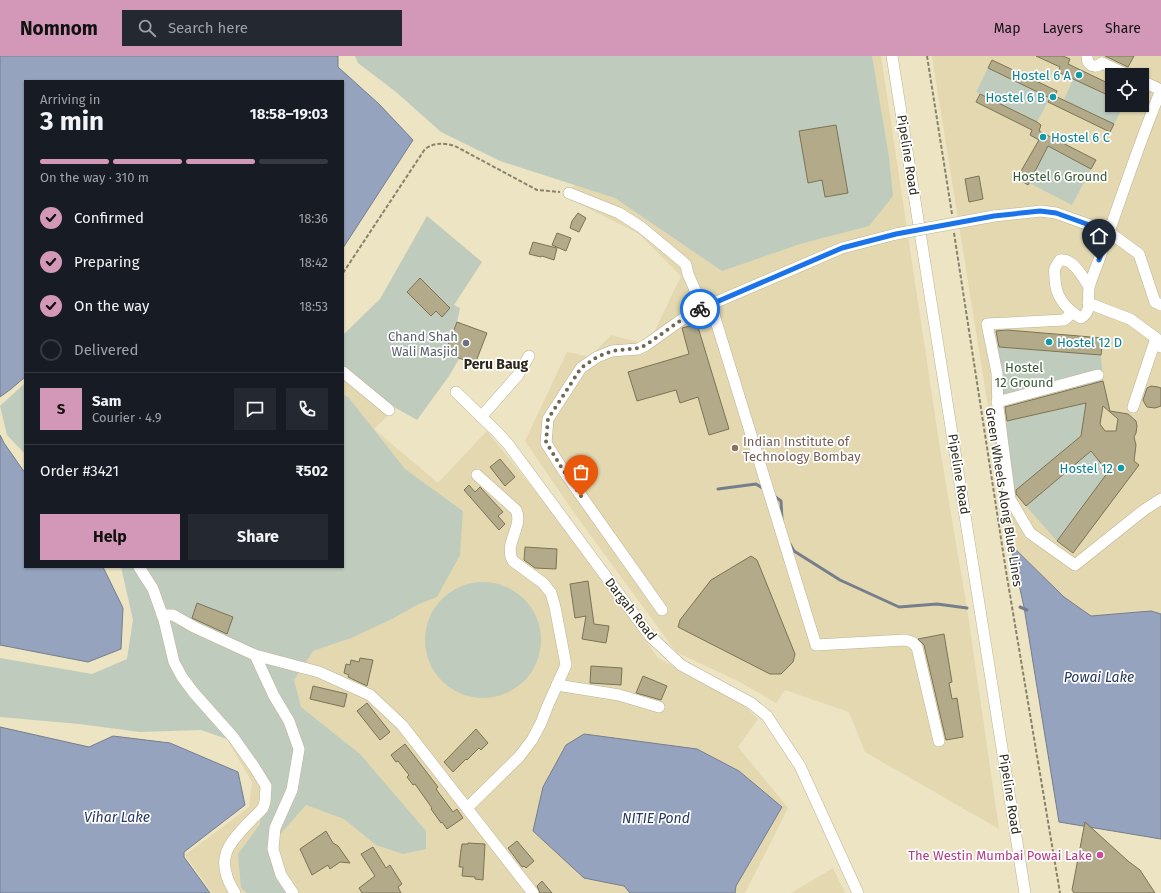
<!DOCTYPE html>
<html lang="en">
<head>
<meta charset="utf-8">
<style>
	:root { --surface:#171b24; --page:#242831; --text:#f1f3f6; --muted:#9ea1a6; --line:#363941; --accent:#d397b7 }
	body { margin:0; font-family:"Fira Sans",sans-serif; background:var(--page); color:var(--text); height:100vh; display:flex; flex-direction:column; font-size:15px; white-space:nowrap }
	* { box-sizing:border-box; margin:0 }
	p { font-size:13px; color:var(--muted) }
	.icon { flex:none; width:22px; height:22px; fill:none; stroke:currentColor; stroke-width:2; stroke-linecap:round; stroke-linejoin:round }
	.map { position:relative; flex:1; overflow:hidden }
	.drawer { position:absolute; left:24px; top:24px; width:320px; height:488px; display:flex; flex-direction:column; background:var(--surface); border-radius:0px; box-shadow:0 1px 3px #0004 }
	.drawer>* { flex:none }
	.controls { position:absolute; left:1105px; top:12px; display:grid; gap:8px }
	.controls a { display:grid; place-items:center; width:44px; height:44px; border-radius:0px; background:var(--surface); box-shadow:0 1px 3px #0004; font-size:20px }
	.pin { position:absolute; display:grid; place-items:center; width:34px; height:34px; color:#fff; margin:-41px -17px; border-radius:50% 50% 50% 0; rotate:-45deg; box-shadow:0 0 4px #0007 }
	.pin .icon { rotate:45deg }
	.courier { position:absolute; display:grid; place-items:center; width:40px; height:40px; margin:-20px; border:3px solid #1a73e8; border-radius:50%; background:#fff; color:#222; box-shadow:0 1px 5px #0007 }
	.overview em { font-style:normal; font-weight:700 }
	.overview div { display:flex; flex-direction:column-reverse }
	.overview { display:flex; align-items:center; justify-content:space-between; height:68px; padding:0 16px }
	h1 { font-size:26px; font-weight:700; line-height:30px }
	.bar { display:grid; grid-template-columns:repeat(4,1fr); gap:6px 4px; align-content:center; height:48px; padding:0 16px }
	.bar i { height:5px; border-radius:3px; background:var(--line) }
	.bar .current { background:var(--accent) }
	.bar p { grid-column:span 4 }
	.line { display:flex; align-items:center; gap:10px; padding:0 16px; border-top:1px solid var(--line) }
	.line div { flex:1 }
	.round { display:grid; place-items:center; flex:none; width:42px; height:42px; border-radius:0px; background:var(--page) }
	ol { padding:0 16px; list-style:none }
	li { display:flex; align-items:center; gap:12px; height:44px }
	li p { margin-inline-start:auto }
	li .icon { padding:4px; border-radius:50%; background:var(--accent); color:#111; stroke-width:4 }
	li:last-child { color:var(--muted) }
	li i { width:22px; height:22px; border:2px solid var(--line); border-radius:50% }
	.action { display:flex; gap:8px; margin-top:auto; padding:8px 16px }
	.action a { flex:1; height:46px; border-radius:0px; background:var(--accent); color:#111; font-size:16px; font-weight:700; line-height:46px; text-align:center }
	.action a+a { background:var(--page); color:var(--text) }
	header { display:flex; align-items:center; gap:24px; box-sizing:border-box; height:56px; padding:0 20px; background:var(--accent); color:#111 }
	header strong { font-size:19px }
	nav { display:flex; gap:22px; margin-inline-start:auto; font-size:14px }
	.search { width:280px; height:36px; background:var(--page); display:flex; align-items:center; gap:10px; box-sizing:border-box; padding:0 14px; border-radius:0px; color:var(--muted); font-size:15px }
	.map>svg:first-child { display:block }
</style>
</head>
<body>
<header>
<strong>Nomnom</strong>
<div class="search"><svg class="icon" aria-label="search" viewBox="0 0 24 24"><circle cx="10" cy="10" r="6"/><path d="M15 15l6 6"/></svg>Search here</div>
<nav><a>Map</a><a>Layers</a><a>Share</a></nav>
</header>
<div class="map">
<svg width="1161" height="837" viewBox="0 0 1161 837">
	<rect width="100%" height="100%" fill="#ece4c2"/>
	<g fill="#e3d8b0" fill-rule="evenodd">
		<path d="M743,0H881L941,399L967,552L999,773L865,696L849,656L785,634L776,647L738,625L676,596L575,458L525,385L567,296L590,301L611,279L648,289L681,220L639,178L562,139Z"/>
		<path d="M932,0H1161V558L1151,555L1091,560L1064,541L1010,488ZM1112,19H1142V49H1112Z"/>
		<path d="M343,310L396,352L374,373L438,427L487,375L576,486L658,602L743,649L758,663L738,691L788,752L745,837H212L185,799L249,751L252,726L225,680L343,511Z"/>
		<path d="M833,812L845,837H791Z"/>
	</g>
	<g fill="#bfccbd">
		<path d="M355,0H872L889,101L893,140L869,170L800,188L722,215L615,142L500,105L441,76L396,36L358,7Z"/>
		<path d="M988,12L1050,42L1037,66L976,36Z"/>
		<path d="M1073,23L1112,41V49H1124L1114,68L1064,44Z"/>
		<path d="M1048,90L1091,113L1072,149L1029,127Z"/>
		<path d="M427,160L482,206L454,249L460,252L457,266L445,297L459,303L449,320L417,364L396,352L343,310V279L380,243Z"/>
		<path d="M995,291L1101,299L1103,325L1002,349Z"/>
		<path d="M25,327V398L7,379L0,350Z"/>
		<path d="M343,338L349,342L405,413L463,455L460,499L437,541L419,548L392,563L351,582L313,595L294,624L301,651L360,698L426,775V793L403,798L376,789L344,763L306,749L269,791L295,837H247L241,832L238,798L260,768L263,728L247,690L201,674L140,676L79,668L0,661V602L92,618L127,603L133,564L121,511H343Z"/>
		<path d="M1086,347L1081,380L1014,436L1005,366Z"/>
		<path d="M1091,395L1108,416L1057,485L1026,450Z"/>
		<circle cx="483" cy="584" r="58"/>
	</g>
	<g fill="#96a3be" stroke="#767e8c">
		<path d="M0,0H338V11L379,48L413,84L343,192V25H25V321L11,333L0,341Z"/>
		<path d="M0,379L4,387L25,417V511H103L123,552L121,593L88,606L0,589Z"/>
		<path d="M1010,488L1064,541L1091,560L1151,555L1161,558V783L1059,766L1024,551Z"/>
		<path d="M0,671L89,691L113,680L170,687L238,716L245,749L184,796V801L210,837H0Z"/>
		<path d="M584,678L697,693L739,715L782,751L736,830L735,837H630L624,830L584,822L533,775L543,731L566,689Z"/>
	</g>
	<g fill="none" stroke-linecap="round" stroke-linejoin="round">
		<g stroke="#767e8c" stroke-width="3">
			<path d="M718,433L756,428L764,433"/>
			<path d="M774,440L781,445L782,464"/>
			<path d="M790,488L794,495L840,524L899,551L937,548L967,552"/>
			<path d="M1020,551L1027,554"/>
		</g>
	</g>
	<g fill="#b3aa8a" stroke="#7b7354" fill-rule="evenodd">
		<path d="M1036,0H1063L1070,3L1068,8L1112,29V41L1058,16L1060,11Z"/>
		<path d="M1105,0H1134L1128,11Z"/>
		<path d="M992,4L1057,35L1055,40L1114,68L1110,76L1048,46L1050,42L988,12Z"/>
		<path d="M980,38L1037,66L1041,69L1039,75L1096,104L1091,113L1048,90L1028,129L1017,122L1039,84L1030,79L1032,74L976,46Z"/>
		<path d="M836,69L848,137L825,141L822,124L808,127L799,75Z"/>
		<path d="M979,120L983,143L969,146L965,123Z"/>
		<path d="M578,157L586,162L579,176L570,172L572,165Z"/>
		<path d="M557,177L571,182L566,195L552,189Z"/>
		<path d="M533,186L557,192L554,204L542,200L541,201L529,198Z"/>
		<path d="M420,222L450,252L442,261L436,255L431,260L407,236Z"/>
		<path d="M457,266L487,277L475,308L445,297Z"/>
		<path d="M697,268L729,373L709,379L698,341L680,347L676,334L637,345L628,316L689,298L682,272Z"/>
		<path d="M1007,274L1103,282L1101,299L999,291L996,275Z"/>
		<path d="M1103,325L1110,355L1128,358L1136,365L1137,370L1136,377L1134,381L1136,389L1134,405L1139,409L1073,497L1057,485L1108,416L1091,395L1026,450L1016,438V434L1081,380L1086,347L1007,365L1005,351ZM1103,350L1118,363L1116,375H1105L1100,368Z"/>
		<path d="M1151,330L1158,331L1161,332V350L1155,352L1147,351L1145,348L1143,344L1147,332Z"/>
		<path d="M500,403L515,421L505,430L490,411Z"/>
		<path d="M469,429L475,436L480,431L503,456L498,460L505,468L499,474L464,434Z"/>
		<path d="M525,491L557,493L556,513L535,512L524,504Z"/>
		<path d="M751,500L757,504L795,598L793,606L781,618H770L678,571L680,564L711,524Z"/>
		<path d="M588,525L594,568L609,570L606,587L582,583L586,560L575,562L570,528Z"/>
		<path d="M197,547L233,561L227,578L192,562Z"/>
		<path d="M944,578L952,626L949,627L952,643L957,642L963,681L946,684L924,589L918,583Z"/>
		<path d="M360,602L373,604L367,630L348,621L349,619L344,617L346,608L350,609L351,604L359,606Z"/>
		<path d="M591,610L622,612L621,629L590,627Z"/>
		<path d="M643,620L667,630L661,644L636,637Z"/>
		<path d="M313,630L347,638L344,651L310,643Z"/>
		<path d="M367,647L390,676L380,684L357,655Z"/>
		<path d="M476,673L488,687L481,694L479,692L467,704L466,703L453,716L444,706Z"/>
		<path d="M405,688L438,731L436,733L453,756L457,753L463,762L447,773L442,766L441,767L431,753L432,752L415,728L413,729L407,721L409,719L398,705L396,706L391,699Z"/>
		<path d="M1085,766L1128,805L1140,814L1155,837H1074L1072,834Z"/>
		<path d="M326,775L333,787L338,790L350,807L340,806L330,813L328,809L312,819L300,793Z"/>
		<path d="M517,785L534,805L526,812L524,810L522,811L508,792Z"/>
		<path d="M468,787L485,788L483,824L475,823V821L462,820L463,811H459L461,794L462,788H468Z"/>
		<path d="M373,791L386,812L390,809L402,828L398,831L401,837H362L359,832L375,820L361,798Z"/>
		<path d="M542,825L552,837H540L537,830Z"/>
	</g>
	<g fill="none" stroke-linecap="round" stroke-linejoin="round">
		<defs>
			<g id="minor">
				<path d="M892,0L1025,837"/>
				<path d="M1087,0C1087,10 1095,13 1102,7"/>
				<path d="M1102,7L1128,19"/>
				<path d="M1142,25L1161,34"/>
				<path d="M569,137L619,157L641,171L682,205L686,209L688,218L703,252"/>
				<path d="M994,160L1041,155L1056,157L1109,176L1139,198L1155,246L1161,249"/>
				<path d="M1089,231C1083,221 1073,202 1060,204C1058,207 1056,210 1055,212C1054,215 1055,219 1055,222C1055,239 1065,253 1081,262C1093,254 1087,245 1089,232C1090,227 1092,222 1094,217C1117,156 1136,94 1161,34"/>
				<path d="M1088,247L1130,263L1156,282L1161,291"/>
				<path d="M711,249L816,589L905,584L912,586L917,591L939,685"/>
				<path d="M1072,257L1064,264L987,268L997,317L998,351L1010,443L1030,477L1075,509L1144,454L1161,443"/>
				<path d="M343,316L389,354"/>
				<path d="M456,336L498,377L508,388L650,580L681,609L751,647L767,660L800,710L858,837"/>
				<path d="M997,346L1098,319"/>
				<path d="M1133,351L1156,282"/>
				<path d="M481,361L518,319L529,300"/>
				<path d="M139,511L153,533L164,564L174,606L182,621L194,637L233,681L255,712L266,730L265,746L263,752C253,763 229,784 226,798C222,811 228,826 235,837"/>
				<path d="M662,554L563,414L546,387L548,363L581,312L597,301L612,295L638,293L646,289L691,257L842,192L896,178"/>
				<path d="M162,559H173L194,571L255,599"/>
				<path d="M557,629L619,639L659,651"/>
				<path d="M467,752L519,701L532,684L541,667L548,649L566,609L555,551L551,537L543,527L513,505C503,488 524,470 516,454L477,419"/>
				<path d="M293,837L281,819L273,793L275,772L292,734L299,693L289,665L274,640L255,599L319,616L370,639L402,669L533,837"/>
			</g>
		</defs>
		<use href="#minor" stroke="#bcb393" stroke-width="12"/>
		<g stroke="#89836c" stroke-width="2" stroke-dasharray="4 2" stroke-linecap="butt">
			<path d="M927,0L952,158"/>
			<path d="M954,177L1006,515L1060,837"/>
			<path d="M343,217L425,93C435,86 444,87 455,90L537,134L560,136"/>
		</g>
		<use href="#minor" stroke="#fff" stroke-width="11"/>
		<defs>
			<path id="minor-bridge" d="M896,178L994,160"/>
		</defs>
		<use href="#minor-bridge" stroke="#bcb393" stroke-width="12" stroke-linecap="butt"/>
		<use href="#minor-bridge" stroke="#fff" stroke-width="11"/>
	</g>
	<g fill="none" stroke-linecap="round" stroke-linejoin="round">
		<path stroke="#6e6854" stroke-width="4" stroke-dasharray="0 7.2" d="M581,440L563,414L546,386L548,363L581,312L597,301L612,295L638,292L646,289L691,257L700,253"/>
		<path stroke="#1a73e8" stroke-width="5" d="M700,253L842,192L896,178L994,160L1040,155L1056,157L1109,176L1099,204"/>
	</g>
	<g fill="#0f9aa8" stroke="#fff" stroke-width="1.5">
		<circle cx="1079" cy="19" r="4"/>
		<circle cx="1053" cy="41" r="4"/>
		<circle cx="1043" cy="81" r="4"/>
		<circle cx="1049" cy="286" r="4"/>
		<circle cx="1121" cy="412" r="4"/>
	</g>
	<circle fill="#6b7280" stroke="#fff" stroke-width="1.5" cx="466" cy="287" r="4"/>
	<circle fill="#8d6e63" stroke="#fff" stroke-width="1.5" cx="735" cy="392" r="4"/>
	<circle fill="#d1479c" stroke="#fff" stroke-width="1.5" cx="1100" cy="799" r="4"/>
	<g text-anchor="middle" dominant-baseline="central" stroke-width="3.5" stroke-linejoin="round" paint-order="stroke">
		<g font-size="13" fill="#0d838f" stroke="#fff" text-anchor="end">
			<text x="1071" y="19">Hostel 6 A</text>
			<text x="1045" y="41">Hostel 6 B</text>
			<text x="1051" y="81" text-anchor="start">Hostel 6 C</text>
			<text x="1057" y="286" text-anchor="start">Hostel 12 D</text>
			<text x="1113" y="412">Hostel 12</text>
		</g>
		<g font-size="13" fill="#2a2619" stroke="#fff">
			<text transform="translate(908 99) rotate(81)">Pipeline Road</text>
			<text transform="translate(959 418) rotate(81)">Pipeline Road</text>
			<text transform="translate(1004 441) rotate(81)">Green Wheels Along Blue Lines</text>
			<text transform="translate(631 553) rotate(52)">Dargah Road</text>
			<text transform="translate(1010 738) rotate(81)">Pipeline Road</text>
		</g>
		<g font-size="13" fill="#385a35" stroke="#fff">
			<text x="1060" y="120">Hostel 6 Ground</text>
			<text x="1024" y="311">Hostel<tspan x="1024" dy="15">12 Ground</tspan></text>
		</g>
		<g font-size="13" fill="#5b616d" stroke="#fff" text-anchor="end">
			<text x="458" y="280">Chand Shah<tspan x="458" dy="15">Wali Masjid</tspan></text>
		</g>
		<g font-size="13" fill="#785e54" stroke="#fff" text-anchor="start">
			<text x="743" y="385">Indian Institute of<tspan x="743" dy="15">Technology Bombay</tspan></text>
		</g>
		<g font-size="13" fill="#b23c85" stroke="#fff" text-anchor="end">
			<text x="1092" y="799">The Westin Mumbai Powai Lake</text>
		</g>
		<g font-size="14" font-weight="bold" fill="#2a2619" stroke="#fff">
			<text x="496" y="308">Peru Baug</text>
		</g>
		<g font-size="14" font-style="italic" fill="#25365d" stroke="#fff">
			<text x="1099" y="621">Powai Lake</text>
			<text x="117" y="761">Vihar Lake</text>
			<text x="656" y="762">NITIE Pond</text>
		</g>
	</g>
</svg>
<div class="controls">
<a><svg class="icon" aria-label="locate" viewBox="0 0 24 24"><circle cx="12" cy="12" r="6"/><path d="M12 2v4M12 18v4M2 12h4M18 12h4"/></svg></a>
</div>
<div class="pin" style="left:581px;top:440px;background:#ea580c"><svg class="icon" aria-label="bag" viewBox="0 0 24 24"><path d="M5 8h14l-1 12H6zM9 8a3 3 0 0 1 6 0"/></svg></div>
<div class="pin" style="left:1099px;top:204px;background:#1f2937"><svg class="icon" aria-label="home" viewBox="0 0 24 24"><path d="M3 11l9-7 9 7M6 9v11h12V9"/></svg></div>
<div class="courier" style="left:700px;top:253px"><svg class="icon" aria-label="bike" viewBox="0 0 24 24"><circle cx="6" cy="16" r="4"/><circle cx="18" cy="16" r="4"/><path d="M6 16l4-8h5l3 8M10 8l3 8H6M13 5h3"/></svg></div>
<section class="drawer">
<div class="overview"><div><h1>3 min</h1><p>Arriving in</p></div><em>18:58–19:03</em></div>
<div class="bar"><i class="current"></i><i class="current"></i><i class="current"></i><i></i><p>On the way · 310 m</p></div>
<ol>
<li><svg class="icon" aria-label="check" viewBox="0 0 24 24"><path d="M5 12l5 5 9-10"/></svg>Confirmed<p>18:36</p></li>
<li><svg class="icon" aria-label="check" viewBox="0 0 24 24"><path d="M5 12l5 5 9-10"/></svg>Preparing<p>18:42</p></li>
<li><svg class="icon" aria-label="check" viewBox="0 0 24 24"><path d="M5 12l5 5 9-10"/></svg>On the way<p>18:53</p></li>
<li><i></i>Delivered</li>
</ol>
<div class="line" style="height:72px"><b class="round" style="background:var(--accent);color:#111">S</b><div><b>Sam</b><p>Courier · 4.9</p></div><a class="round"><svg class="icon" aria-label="chat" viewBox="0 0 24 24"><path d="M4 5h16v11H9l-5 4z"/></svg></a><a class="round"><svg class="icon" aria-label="phone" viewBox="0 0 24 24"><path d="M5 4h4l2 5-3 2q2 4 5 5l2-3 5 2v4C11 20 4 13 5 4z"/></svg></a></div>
<div class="line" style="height:52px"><div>Order #3421</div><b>₹502</b></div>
<div class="action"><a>Help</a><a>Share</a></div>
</section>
</div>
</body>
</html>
